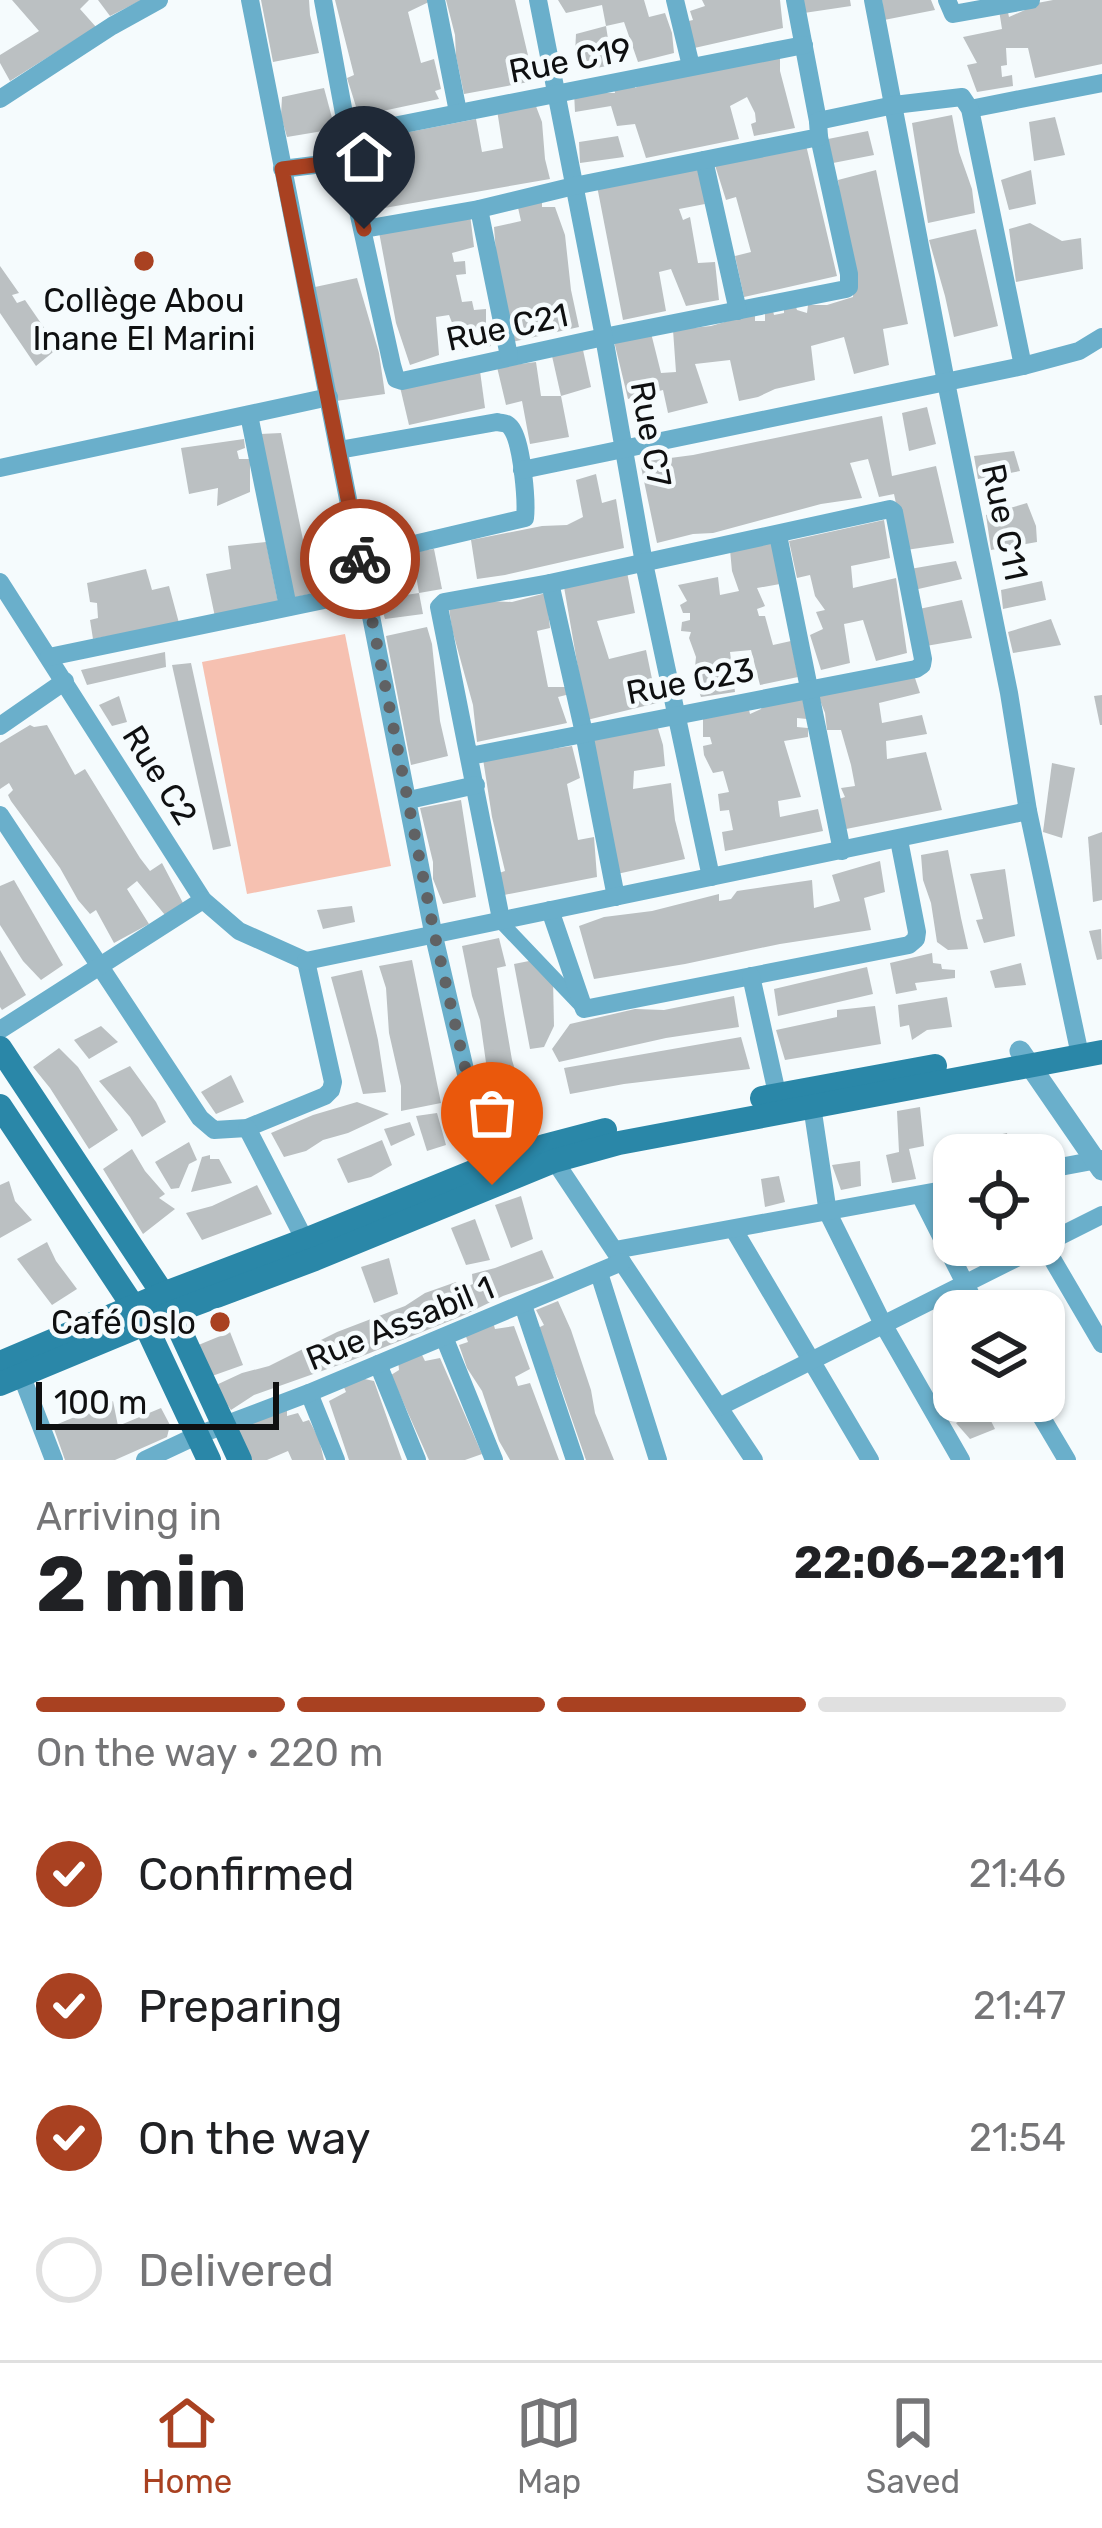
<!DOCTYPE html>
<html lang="en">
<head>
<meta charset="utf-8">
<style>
	:root { --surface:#fff; --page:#f2f2f2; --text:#202124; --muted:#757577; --line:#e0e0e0; --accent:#a94121 }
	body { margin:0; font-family:Rubik,sans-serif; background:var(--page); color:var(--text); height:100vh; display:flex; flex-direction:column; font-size:45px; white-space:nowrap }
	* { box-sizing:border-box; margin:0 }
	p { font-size:39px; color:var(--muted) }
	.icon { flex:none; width:66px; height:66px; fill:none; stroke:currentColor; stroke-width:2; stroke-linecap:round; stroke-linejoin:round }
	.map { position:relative; height:1460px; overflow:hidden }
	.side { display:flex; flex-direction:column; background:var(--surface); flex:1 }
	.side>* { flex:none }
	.buttons { position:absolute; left:933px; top:1134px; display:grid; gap:24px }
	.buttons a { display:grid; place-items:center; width:132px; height:132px; border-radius:24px; background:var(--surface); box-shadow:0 3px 9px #0004; font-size:60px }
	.scale { position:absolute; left:36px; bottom:30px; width:243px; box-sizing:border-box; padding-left:12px; border:6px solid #0f1011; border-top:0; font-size:33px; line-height:42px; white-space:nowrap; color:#0f1011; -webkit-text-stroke:9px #f5fbfd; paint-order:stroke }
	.pin { position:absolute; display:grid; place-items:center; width:102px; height:102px; color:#fff; margin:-123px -51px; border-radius:50% 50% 50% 0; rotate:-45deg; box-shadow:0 0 12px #0007 }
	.pin .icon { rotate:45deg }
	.courier { position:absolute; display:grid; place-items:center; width:120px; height:120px; margin:-60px; border:9px solid #a94121; border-radius:50%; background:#fff; color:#222; box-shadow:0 3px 15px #0007 }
	.summary em { font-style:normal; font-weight:700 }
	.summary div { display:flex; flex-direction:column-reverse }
	.summary { display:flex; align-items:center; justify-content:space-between; height:204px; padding:0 36px }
	h1 { font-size:78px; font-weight:700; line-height:90px }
	.bar { display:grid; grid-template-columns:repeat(4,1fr); gap:18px 12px; align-content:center; height:144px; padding:0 36px }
	.bar i { height:15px; border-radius:9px; background:var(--line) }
	.bar .on { background:var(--accent) }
	.bar p { grid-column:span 4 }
	ol { padding:0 36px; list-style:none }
	li { display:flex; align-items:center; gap:36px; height:132px }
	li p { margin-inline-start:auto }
	li .icon { padding:12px; border-radius:50%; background:var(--accent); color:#fff; stroke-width:4 }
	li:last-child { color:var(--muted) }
	li i { width:66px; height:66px; border:6px solid var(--line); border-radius:50% }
	.dock { display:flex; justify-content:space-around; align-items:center; height:168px; border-top:3px solid var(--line); background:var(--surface); font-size:33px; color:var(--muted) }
	.dock a { display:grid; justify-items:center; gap:6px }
	.dock .on { color:var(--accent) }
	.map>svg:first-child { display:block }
</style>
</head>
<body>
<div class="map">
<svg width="1102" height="1460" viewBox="0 0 1102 1460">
	<rect width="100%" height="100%" fill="#f5fbfd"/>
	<path fill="#f6c1b1" d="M345,634L391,866L247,894L202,662Z"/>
	<g fill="#bbc0c2">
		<path d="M12,0H89L80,9L96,27L10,81L0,63V55L39,31Z"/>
		<path d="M98,0H142L110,16Z"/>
		<path d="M261,0H309L310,15L319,53L273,62Z"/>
		<path d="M335,0H433L408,12L421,63L434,59L439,80L441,89L435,91L439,99L359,116L347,78L354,75Z"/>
		<path d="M446,0H515L534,81L464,94L456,56L455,35Z"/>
		<path d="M558,0H644L649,17L665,13L672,33L674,53L638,62L624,22L606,26L602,5L566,13Z"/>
		<path d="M702,0H780L783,28L690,49L684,22L693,20L690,11L705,6Z"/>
		<path d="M801,0H850L851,6L804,13Z"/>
		<path d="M882,0H931L935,10L884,20Z"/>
		<path d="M1053,0H1102V64L1035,78L1028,48H1006L1007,65L1001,66L1002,77L1012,75L1013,86L977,92L967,65L977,63L963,37L1002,29L999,10L1007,8L1009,17L1025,10L1027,5Z"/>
		<path d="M606,26L612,65L581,71L575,54L576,34Z"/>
		<path d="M780,52V71L795,128L754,136L751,124L756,122L755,113L747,97L730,106L739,139L646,158L635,124L617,126L611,106L575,112L574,92L615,93L613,84L636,78L635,88L659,76Z"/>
		<path d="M324,88L335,129L287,137L281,116L282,97Z"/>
		<path d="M534,101L542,122L545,159L550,179L373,210L362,166L369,164L368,155L362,154L358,145L363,141L476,119L482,152L503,148L497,110Z"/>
		<path d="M952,115L959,152L972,189L975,213L928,223L912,123Z"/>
		<path d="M1055,117L1065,155L1034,161L1029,122Z"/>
		<path d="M868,131L874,155L833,163L828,139Z"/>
		<path d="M618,136L624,157L580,163L579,142Z"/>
		<path d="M806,145L837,276L744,297L735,256L751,252L736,197L726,200L714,162Z"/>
		<path d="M699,169L705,204L679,209L683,220L690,217L698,263L715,262L719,300L686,306L671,269L659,272L666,311L623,320L597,186Z"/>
		<path d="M876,170L908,324L883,329L889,365L854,374L844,337L811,346L815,380L775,389L758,397L739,401L730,360L695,364L708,403L668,413L663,390L628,399L614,341L651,333L661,373L676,372L673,330L711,326L755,313V321H765V311H773L774,315L784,313V305L795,304L797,310L807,313L808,305H827L853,297L854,277L845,239L838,180Z"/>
		<path d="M1031,170L1036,204L1009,210L1001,180Z"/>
		<path d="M542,198V207H555L565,235L571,290L579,327L512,342L497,267L494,227L521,221L517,203Z"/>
		<path d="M470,214L474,247L452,253L454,262L465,261L466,274L456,275L462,302L472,301L474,310L486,309V327L491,346L463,351L449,315L436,317L439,355L410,365L396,323L379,232Z"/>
		<path d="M1030,223L1062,241L1081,238L1083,269L1016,282L1009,229Z"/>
		<path d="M976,229L998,326L954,337L945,296L929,240Z"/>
		<path d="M0,266L19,293L12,295L17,303L25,300L58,348L36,366L0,313Z"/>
		<path d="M357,278L379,353L385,394L336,401L315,287Z"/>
		<path d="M583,350L591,387L561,396L552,356Z"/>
		<path d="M536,362L541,396H561L569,437L530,444L522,401L506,405L497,367Z"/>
		<path d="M480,371L485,408L409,425L400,387Z"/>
		<path d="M927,407L936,444L909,451L902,413Z"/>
		<path d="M882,416L892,476L936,466L954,543L906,550L894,494L879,497L868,459L850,463L862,498L821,504L713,533L693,534L657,543L640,462L693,455Z"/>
		<path d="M281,433L314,593L292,598L260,434Z"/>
		<path d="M244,439L245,448L237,451L239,459H250V492L217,506L218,488L189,494L181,448Z"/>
		<path d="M1014,451L1020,471L978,479L974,456Z"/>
		<path d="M596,474L602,503L616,499L624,548L505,575L477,579L471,540L542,526L567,525L583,517L576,480Z"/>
		<path d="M1027,503L1036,526L1037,542L991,550L986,515Z"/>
		<path d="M884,520L890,558L851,566L853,588L896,578L907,653L876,661L863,620L849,623L844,624L850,663L821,670L810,635L823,629L816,612L825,610L815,596L810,575L797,578L789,541Z"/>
		<path d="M266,542L278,602L215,617L206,574L231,569L228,546Z"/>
		<path d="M773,543L780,584L757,588L765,606L757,609L759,616H765L773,645L791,641L798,677L760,685L751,650L730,652L735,692L701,697L694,678L696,657L689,638L691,632L681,631L682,622L690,620V613H683L680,605L687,601L678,585L718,577L720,595L739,591L732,571L730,550Z"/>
		<path d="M434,549L442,589L419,593L412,552Z"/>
		<path d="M956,561L962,579L914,590L910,569Z"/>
		<path d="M146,569L152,590L169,586L179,623L93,639L90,620L98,618L97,603L90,602L87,583Z"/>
		<path d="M627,572L635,613L597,621L609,659L646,650L657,703L587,720L564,587Z"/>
		<path d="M1042,581L1046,600L1003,609L1001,590Z"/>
		<path d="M419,593L423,614L385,619L379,599Z"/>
		<path d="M546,593L550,628L537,631L548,687H567L570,694L558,697L567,723L477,742L473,705L452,629L449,608L489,601L512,602Z"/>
		<path d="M962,600L972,638L926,646L919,609Z"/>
		<path d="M1051,619L1061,645L1013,653L1008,632Z"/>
		<path d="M427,627L432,644L440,721L448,756L411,765L386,636Z"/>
		<path d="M165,652L166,667L87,685L81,670Z"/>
		<path d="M191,663L231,846L213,850L172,665Z"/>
		<path d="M914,675L920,693L879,703L882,723L922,715L927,734L886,741L887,759L926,752L942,810L846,829L839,799L845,797L841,788L855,786L851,765L841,730H827L825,713L816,690Z"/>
		<path d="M1102,695V725H1100L1094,696Z"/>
		<path d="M119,696L127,722L112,726L99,705Z"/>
		<path d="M802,697L807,719L797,718V727L808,728V737L784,741L801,797L778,801L780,817L818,809L823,831L725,851L722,832L733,830L729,810L720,811L718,794L729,792L723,771L713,773L704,755L703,746L712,744L710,737H703V719L748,706L750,714L761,709L764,702Z"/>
		<path d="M30,725L34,727L47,725L75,775L85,769L140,858L150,871L162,863L183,903L165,915L137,881L127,889L149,924L114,943L96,910L90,914L78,900L60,868L11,801L8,795L13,790L9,783L0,789V743Z"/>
		<path d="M657,725L663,745L665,766L634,771L633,789L671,783L675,820L685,859L617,874L591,739Z"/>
		<path d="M572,746L580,778L567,784L578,840L594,837L597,877L504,895L499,873L505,871L492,817L483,759Z"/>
		<path d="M1052,763L1075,768L1062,838L1043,832Z"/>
		<path d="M461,800L476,897L443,904L433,879V862L420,808Z"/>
		<path d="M1102,832V900L1093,902L1088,837Z"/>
		<path d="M948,850L961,918L968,949L948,950L937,942L931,903L923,880L921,855Z"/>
		<path d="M880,861L885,892L864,898L871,930L780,944L685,964L594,979L579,926L604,917L652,911L719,894V901L731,899L737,891L812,880L814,908L840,901L832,875Z"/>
		<path d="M1005,869L1015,936L984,943L976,920L983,919L970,874Z"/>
		<path d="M14,880L63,965L41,980L23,961L0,925V886Z"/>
		<path d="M352,906L355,922L323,929L317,910Z"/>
		<path d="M1101,929L1102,959L1097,960L1089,931Z"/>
		<path d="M499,938L506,966L497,968L504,1013L512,1060L528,1112L499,1122L490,1091L480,1020L472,996L462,946Z"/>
		<path d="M0,950L26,995L2,1010L0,1007Z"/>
		<path d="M932,953L933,963L941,964L942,969L955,970V978L915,983L917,990L896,994L890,963Z"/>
		<path d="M412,960L441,1103L401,1111V1086L389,1033L386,988L379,966Z"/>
		<path d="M534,960L553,979L554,1026L544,1047L530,1049L514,964Z"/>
		<path d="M1021,963L1026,985L995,988L990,971Z"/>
		<path d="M867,967L873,994L778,1016L774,989Z"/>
		<path d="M362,970L378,1040L386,1092L363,1094L331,977Z"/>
		<path d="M734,996L739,1027L666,1038L559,1062L552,1049L570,1024L635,1009L664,1010Z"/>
		<path d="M947,997L952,1027L927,1030L912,1040L909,1025L900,1027L898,1005Z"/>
		<path d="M875,1006L881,1044L785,1060L776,1030L837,1017V1010Z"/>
		<path d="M101,1026L118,1042L89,1059L74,1040Z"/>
		<path d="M741,1037L750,1069L624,1084L570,1094L564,1068Z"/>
		<path d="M59,1048L78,1067L118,1130L89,1149L50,1088L33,1067Z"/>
		<path d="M130,1066L156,1102L166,1122L142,1137L130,1117L99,1081Z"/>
		<path d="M231,1075L244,1102L216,1114L201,1092Z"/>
		<path d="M357,1102L389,1114L348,1133L323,1140L306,1151L284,1157L271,1133L313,1115Z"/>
		<path d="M920,1107L924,1146L909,1149L916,1179L892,1183L886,1155L899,1152L897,1111Z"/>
		<path d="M437,1113L446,1145L427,1151L416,1116Z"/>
		<path d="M410,1122L415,1135L391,1146L384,1129Z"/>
		<path d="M1007,1133L1011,1155H983L980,1139Z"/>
		<path d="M382,1140L392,1165L371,1177L348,1183L337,1159Z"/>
		<path d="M189,1142L197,1160L189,1164L179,1188L171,1189L155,1162Z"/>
		<path d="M132,1149L145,1171L165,1194L159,1198L175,1209L143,1234L103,1169Z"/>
		<path d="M210,1155V1159H219L232,1183L191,1192L202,1157Z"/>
		<path d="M860,1161L861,1186L841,1190L832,1165Z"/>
		<path d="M779,1176L785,1202L765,1207L761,1179Z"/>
		<path d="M9,1181L15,1201L32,1220L0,1238V1185Z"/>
		<path d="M257,1185L272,1214L202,1240L186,1213L212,1206Z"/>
		<path d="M521,1196L533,1239L511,1248L495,1205Z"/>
		<path d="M475,1219L490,1260L466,1265L451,1228Z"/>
		<path d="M47,1242L56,1261L77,1289L52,1305L17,1259Z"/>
		<path d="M542,1250L554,1278L503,1296L462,1316L350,1361L254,1395L231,1410L214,1386L242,1373L269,1366L337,1332L405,1306L425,1293L456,1282L460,1289L473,1284L472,1274L495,1268Z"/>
		<path d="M389,1258L398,1294L374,1303L361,1267Z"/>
		<path d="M558,1301L571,1330L591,1390L595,1413L614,1460H586L558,1379L536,1329L544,1325L536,1310Z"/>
		<path d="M493,1322L495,1329L514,1326L530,1369L515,1377L518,1386L530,1383L559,1460H510L499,1441L482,1391L467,1368L459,1345L468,1342L465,1334Z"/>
		<path d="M230,1332L243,1365L212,1376L196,1346Z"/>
		<path d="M421,1353L425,1361L440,1358L482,1454L465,1460H429L391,1375L399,1370L398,1360Z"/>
		<path d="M360,1378L374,1381L402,1460H349L329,1401L346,1392L343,1385Z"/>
		<path d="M113,1401L118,1426L161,1408L170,1425L167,1437L115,1460H65L53,1426Z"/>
		<path d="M984,1407L995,1429L970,1439L956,1423Z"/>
		<path d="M287,1410V1416L298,1413L303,1422L309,1420L319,1439L324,1460H292L288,1451L267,1460H252L234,1429Z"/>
	</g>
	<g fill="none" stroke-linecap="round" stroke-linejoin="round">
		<path stroke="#6aafcb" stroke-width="14" d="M499,920L582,1007"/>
		<g stroke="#6aafcb" stroke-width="18">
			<path d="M250,0L433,932L490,1177"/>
			<path d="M323,0L348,135L347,161L392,365L396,379L402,381L604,337L846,289L849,287V274L819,137"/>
			<path d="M436,0L458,112"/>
			<path d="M538,0L604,337L644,563L711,877"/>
			<path d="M675,0L691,66"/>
			<path d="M795,0L818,121"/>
			<path d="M873,0L946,382L1009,693L1028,811L1080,1055"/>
			<path d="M947,0L953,14L1031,0"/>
			<path d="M0,99L112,26L159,0"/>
			<path d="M970,109L1102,83"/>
			<path d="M348,135L804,45"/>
			<path d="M704,160L738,311"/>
			<path d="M282,169L347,161"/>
			<path d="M479,209L509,356"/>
			<path d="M364,229L479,209L574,186L819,137L818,121L894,105L962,97L970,109L1023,366"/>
			<path d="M249,415L288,607"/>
			<path d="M339,450L497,422C505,424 508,422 513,431C522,447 527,500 525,518L359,557"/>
			<path d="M0,468L329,397"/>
			<path d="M522,470L1023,366L1079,351L1102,337"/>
			<path d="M778,535L842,851"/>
			<path d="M0,582L203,900L239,931L306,961"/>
			<path d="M550,583L584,733L616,897"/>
			<path d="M49,657L367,591"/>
			<path d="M0,726L65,681"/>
			<path d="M470,756L916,669L922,665L923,659L894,512L890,509L550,583L444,602L439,607L501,919"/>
			<path d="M409,800L476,785"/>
			<path d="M0,815L200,1118L214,1130L247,1128L325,1096L331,1090L333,1082L306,961"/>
			<path d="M550,910L584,1009L909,945L916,939L917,932L899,840"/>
			<path d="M306,961L1028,811"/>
			<path d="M751,976L780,1107"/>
			<path d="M0,1030L203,900"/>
			<path d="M811,1099L828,1213L883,1324L961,1460"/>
			<path d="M247,1128L310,1250"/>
			<path d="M550,1154L754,1460"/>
			<path d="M1044,1170L1102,1159"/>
			<path d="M920,1195L979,1311"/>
			<path d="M734,1230L870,1460"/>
			<path d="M1044,1245L1102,1344"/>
			<path d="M615,1250L954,1188"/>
			<path d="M599,1273L658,1460"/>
			<path d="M523,1305L575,1460"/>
			<path d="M444,1337L494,1460"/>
			<path d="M378,1364L417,1460"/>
			<path d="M22,1377L54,1460"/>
			<path d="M309,1393L336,1460"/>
			<path d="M1032,1401L1067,1460"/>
			<path d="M719,1407L1102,1215"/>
			<path d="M145,1460L198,1435L309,1393L622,1262"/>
		</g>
		<path stroke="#6aafcb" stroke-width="21" d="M1020,1051L1102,1170"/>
		<g stroke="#2a87a8" stroke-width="24">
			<path d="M0,1048L163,1294L240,1460"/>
			<path d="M762,1098L935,1066"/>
			<path d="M0,1106L145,1324L209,1460"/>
			<path d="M0,1363L163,1294L305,1240L487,1166L544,1146L605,1130"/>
			<path d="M0,1384L171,1313L315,1259L554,1161L619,1143L1102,1052"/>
		</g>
	</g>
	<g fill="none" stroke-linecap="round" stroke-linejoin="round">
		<path stroke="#606264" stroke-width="12" stroke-dasharray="0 21.6" d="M360,559L434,932L492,1185"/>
		<path stroke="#a94121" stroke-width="15" d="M360,559L282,169L347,161L364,229"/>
	</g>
	<g fill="#a94121" stroke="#f5fbfd" stroke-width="4.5">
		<circle cx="144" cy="261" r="12"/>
		<circle cx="220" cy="1322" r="12"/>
	</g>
	<g text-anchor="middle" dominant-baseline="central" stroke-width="9" stroke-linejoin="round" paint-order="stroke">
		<g font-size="33" fill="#0f1011" stroke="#f5fbfd">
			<text transform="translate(570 60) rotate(-11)">Rue C19</text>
			<text transform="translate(507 327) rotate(-12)">Rue C21</text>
			<text transform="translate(651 434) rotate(80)">Rue C7</text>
			<text transform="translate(1005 522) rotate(78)">Rue C11</text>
			<text transform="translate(690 681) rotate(-11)">Rue C23</text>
			<text transform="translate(160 775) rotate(58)">Rue C2</text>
			<text transform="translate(400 1323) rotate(-22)">Rue Assabil 1</text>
		</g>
		<g font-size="33" fill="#0f1011" stroke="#f5fbfd">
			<text x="144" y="300">Collège Abou<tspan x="144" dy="38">Inane El Marini</tspan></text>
			<text x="196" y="1322" text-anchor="end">Café Oslo</text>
		</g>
	</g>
</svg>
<div class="buttons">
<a><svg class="icon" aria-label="locate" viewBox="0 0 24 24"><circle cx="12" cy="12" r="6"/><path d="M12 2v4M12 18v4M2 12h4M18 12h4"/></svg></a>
<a><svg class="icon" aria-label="layers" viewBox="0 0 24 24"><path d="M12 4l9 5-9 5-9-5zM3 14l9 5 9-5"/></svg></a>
</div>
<div class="scale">100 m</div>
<div class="pin" style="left:492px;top:1185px;background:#ea580c"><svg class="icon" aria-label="bag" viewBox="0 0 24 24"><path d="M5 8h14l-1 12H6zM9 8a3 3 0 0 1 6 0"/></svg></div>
<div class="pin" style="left:364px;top:229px;background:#1f2937"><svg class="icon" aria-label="home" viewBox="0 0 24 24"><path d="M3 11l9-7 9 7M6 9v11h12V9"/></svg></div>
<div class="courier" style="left:360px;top:559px"><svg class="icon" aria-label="bike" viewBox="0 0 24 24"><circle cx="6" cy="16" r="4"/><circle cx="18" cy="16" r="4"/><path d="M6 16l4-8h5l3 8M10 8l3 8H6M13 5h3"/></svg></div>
</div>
<section class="side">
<div class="summary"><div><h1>2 min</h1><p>Arriving in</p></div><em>22:06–22:11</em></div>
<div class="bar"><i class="on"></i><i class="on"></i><i class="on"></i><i></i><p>On the way · 220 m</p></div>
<ol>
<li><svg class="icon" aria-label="check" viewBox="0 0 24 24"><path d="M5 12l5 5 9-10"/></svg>Confirmed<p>21:46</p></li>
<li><svg class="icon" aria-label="check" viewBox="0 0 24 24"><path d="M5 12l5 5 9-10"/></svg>Preparing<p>21:47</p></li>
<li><svg class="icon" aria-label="check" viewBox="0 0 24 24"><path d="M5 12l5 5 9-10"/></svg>On the way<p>21:54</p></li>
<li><i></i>Delivered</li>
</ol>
</section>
<nav class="dock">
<a class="on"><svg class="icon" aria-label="home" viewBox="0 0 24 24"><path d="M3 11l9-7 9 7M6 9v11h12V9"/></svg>Home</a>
<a><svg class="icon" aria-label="map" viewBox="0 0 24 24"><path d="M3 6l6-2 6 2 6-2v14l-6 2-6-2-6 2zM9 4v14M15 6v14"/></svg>Map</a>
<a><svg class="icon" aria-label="saved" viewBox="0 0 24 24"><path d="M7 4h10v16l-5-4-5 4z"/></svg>Saved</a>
</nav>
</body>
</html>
